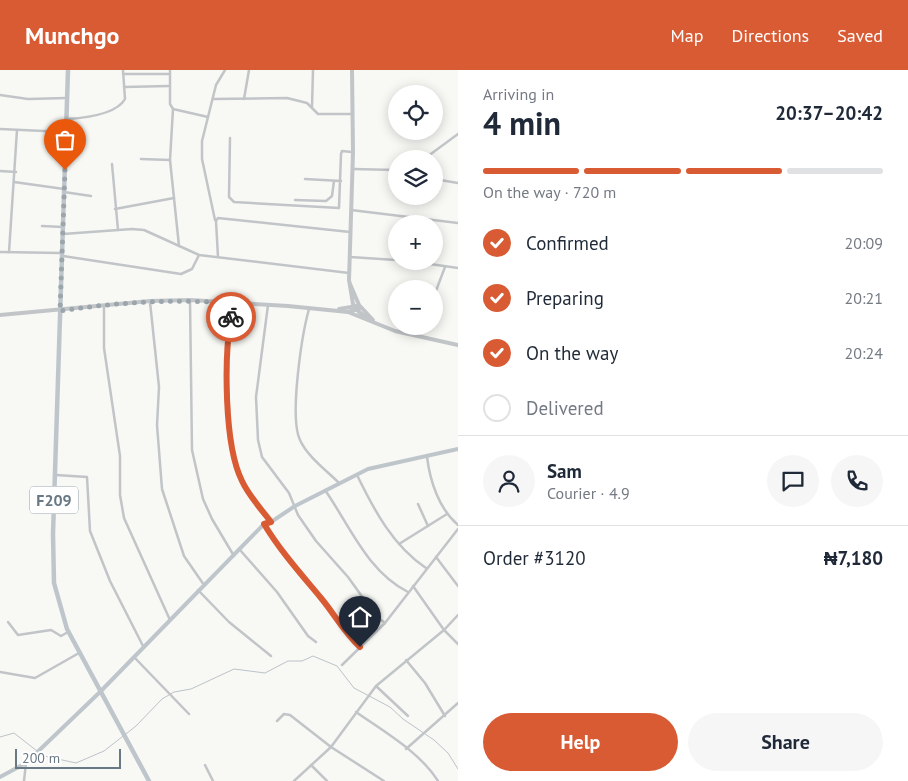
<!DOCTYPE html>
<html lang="en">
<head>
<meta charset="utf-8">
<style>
	:root { --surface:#fff; --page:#f6f6f7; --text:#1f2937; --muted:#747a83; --line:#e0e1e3; --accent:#d95b34 }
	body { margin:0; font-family:"PT Sans",sans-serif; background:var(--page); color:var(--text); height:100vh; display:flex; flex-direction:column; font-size:19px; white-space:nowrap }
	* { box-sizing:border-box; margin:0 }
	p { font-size:16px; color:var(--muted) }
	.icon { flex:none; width:28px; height:28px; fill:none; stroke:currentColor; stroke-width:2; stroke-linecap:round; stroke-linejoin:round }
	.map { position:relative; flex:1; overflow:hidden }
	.sheet { display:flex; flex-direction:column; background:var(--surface); width:450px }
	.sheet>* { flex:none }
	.buttons { position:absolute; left:388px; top:15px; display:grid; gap:10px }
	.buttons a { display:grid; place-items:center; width:55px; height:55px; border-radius:50%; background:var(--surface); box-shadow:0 2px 12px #0003; font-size:25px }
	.scale { position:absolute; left:15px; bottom:12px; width:106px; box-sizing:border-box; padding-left:5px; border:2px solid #687884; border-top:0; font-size:14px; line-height:18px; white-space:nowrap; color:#687884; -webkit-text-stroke:4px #fff; paint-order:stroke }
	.pin { position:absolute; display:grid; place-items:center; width:42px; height:42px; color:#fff; margin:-51px -21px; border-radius:50% 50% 50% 0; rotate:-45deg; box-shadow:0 0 5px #0007 }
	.pin .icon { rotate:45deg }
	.courier { position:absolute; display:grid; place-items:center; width:50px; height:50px; margin:-25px; border:4px solid #d95b34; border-radius:50%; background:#fff; color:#222; box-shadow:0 1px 6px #0007 }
	.head em { font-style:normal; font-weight:800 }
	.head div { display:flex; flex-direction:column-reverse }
	.head { display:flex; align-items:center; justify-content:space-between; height:85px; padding:0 25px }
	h1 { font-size:32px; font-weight:800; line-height:38px }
	.bar { display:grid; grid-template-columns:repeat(4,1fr); gap:8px 5px; align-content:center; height:60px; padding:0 25px }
	.bar i { height:6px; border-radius:4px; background:var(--line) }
	.bar .on { background:var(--accent) }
	.bar p { grid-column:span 4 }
	.line { display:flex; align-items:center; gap:12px; padding:0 25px; border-top:1px solid var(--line) }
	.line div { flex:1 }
	.round { display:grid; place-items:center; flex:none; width:52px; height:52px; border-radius:26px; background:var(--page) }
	ol { padding:0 25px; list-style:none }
	li { display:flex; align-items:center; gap:15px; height:55px }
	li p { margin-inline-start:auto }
	li .icon { padding:5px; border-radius:50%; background:var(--accent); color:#fff; stroke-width:4 }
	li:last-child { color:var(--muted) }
	li i { width:28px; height:28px; border:2px solid var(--line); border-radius:50% }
	.cta { display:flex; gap:10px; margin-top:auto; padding:10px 25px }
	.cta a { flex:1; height:58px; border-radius:30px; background:var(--accent); color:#fff; font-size:20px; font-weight:800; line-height:58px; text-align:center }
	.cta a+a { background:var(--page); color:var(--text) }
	header { display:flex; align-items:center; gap:30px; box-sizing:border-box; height:70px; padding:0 25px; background:var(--accent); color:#fff }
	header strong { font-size:24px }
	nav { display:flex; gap:28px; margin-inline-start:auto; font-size:18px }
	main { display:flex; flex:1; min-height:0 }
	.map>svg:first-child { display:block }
</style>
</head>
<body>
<header>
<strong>Munchgo</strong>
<nav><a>Map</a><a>Directions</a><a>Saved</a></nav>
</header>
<main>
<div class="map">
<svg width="458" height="711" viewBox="0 0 458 711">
	<rect width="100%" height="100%" fill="#f8f8f5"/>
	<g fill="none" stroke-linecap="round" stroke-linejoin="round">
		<g stroke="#bbc4c9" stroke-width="1">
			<path d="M0,667L14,663L37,681"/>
			<path d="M40,683L44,686L76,693L104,681L136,656L162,629L174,622L191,619L234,599L265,603L288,591H302L313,586L337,596L354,618L390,637L403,649L434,670L448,683L458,699"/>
		</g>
		<g stroke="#c1c5c8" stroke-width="2.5">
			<path d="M170,0V34L173,39L170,90L179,176"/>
			<path d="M123,4H169"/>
			<path d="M124,17L169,16"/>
			<path d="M0,25L28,29L67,28"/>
			<path d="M213,29L287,28L307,33L318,44H353"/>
			<path d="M244,29L249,0"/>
			<path d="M312,37L313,0"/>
			<path d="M173,39L208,47"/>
			<path d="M67,49C83,48 116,45 125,29L123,0"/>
			<path d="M0,59L66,62"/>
			<path d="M230,68L229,127L234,132L339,138L341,84L342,81L352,82"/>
			<path d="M141,89L170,90"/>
			<path d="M424,89L458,64"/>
			<path d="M112,94L118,160"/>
			<path d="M353,99L396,100"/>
			<path d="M0,101L16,102"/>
			<path d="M305,109L341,111"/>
			<path d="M434,109L458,113"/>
			<path d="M14,112L64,119"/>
			<path d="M64,122L91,126"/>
			<path d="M295,130L326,131L332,126L334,111"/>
			<path d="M115,139L174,128"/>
			<path d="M351,140L458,153"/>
			<path d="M215,150L202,89V71L216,15L225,0"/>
			<path d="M42,156L63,157"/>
			<path d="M63,164L132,159L144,160L199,185L349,203"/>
			<path d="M0,182L61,183"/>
			<path d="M9,182L17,60"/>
			<path d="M63,186L181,204L192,199L199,185"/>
			<path d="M218,187L216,151L218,148L350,162"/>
			<path d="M350,187L396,190"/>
			<path d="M409,191L458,198"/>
			<path d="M434,226L445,197"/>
			<path d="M190,230L192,380L203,429L212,449L234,486"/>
			<path d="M150,232L159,317L157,355L162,419L184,486L204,515"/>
			<path d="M232,233L226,278L231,376L242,412L271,452"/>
			<path d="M268,235L256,327L258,370L262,387L289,423L298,445L316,471L348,507L376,546L385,553"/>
			<path d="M104,237V278L120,386V425L124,448L170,550"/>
			<path d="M309,239C302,264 289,347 300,370C307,386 326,400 339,413"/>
			<path d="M415,266L421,256"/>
			<path d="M427,387C430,411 439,439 458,455"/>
			<path d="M56,405L87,407L90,461L110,511L143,576"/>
			<path d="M357,405C374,440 393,476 426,498"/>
			<path d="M325,420C350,456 367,501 408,522"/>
			<path d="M418,434L428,456"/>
			<path d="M264,455C281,482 301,504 321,528C335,545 344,562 360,577"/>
			<path d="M399,474L447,444"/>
			<path d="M240,480L277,522L308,566L316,572"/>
			<path d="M436,487L458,516"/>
			<path d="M413,516L444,560L458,574"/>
			<path d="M198,520L229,552L271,586"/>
			<path d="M8,552L18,565L51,560L61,566L68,562"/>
			<path d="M134,587L189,644"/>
			<path d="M406,590L425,613L445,646"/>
			<path d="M342,595L385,553L458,459"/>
			<path d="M0,602L35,608L79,583"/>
			<path d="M376,616L408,646"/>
			<path d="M356,642C383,661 420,682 438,711"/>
			<path d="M277,651L284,644L290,645L331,677L384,711"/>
			<path d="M406,679L458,633"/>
			<path d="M205,695L213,711"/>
			<path d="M311,695L327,711"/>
			<path d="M24,711L26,693"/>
			<path d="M294,711L331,677L376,616L444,560L458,545"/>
		</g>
		<g stroke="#c1c5c8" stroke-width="4">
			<path d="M352,0L353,82L349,210L353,234L359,242L369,249"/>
			<path d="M350,214L359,235L373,250"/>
			<path d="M339,239L357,236"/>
			<path d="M348,242L395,261L458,275"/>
			<path d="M0,245L150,231L190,230L288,236L348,242L361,238"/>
		</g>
		<path stroke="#bfc6cb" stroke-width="4" d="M0,707L26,693L100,622L264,454L271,452L295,436L368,399L458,379"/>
		<path stroke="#bfc6cb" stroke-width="4.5" d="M68,0L53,464L54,513L67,559L149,711"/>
	</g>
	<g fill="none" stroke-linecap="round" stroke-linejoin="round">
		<path stroke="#9aa5ac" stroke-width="5" stroke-dasharray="0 9" d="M65,100L60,241C117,232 175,229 232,233L231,247"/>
		<path stroke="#d95b34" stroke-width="6" d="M231,247C224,288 224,375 242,411C249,426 261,439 271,452L264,454C281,482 301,504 321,528C335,545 344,562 360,577"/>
	</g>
	<g text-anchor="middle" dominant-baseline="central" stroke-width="5" stroke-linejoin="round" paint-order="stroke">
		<rect fill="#fff" stroke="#95a0a9" stroke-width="1" x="30" y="416.5" width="48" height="27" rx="4"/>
		<g font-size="16" font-weight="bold" fill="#687884">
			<text x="54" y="430">F209</text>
		</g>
	</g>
</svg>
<div class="buttons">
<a><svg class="icon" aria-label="locate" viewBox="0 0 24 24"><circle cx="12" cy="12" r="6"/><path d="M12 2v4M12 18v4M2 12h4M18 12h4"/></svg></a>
<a><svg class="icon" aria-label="layers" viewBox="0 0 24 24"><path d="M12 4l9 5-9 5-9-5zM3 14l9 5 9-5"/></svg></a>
<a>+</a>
<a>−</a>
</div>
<div class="scale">200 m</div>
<div class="pin" style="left:65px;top:100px;background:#ea580c"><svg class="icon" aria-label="bag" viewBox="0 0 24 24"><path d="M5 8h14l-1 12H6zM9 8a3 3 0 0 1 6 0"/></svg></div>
<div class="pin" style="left:360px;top:577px;background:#1f2937"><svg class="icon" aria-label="home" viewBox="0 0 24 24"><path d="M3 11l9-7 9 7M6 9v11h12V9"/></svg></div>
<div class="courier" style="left:231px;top:247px"><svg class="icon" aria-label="bike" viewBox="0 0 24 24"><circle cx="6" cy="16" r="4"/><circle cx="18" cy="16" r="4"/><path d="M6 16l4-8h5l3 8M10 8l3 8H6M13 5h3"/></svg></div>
</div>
<section class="sheet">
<div class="head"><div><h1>4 min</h1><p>Arriving in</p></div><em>20:37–20:42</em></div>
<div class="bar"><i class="on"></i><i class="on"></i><i class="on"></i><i></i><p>On the way · 720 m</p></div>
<ol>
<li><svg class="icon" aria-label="check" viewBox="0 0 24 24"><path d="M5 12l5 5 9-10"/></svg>Confirmed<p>20:09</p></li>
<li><svg class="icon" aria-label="check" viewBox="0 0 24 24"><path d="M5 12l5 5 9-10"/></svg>Preparing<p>20:21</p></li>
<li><svg class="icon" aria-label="check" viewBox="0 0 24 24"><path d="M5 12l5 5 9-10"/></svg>On the way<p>20:24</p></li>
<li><i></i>Delivered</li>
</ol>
<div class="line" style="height:90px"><a class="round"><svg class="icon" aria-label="person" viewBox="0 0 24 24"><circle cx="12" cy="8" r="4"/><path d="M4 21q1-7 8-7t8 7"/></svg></a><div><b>Sam</b><p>Courier · 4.9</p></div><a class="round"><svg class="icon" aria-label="chat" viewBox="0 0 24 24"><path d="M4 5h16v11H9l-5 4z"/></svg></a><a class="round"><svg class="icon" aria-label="phone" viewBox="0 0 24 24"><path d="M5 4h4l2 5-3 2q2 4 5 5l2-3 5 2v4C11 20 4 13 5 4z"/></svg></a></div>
<div class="line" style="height:65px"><div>Order #3120</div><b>₦7,180</b></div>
<div class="cta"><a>Help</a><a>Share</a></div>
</section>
</main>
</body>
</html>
